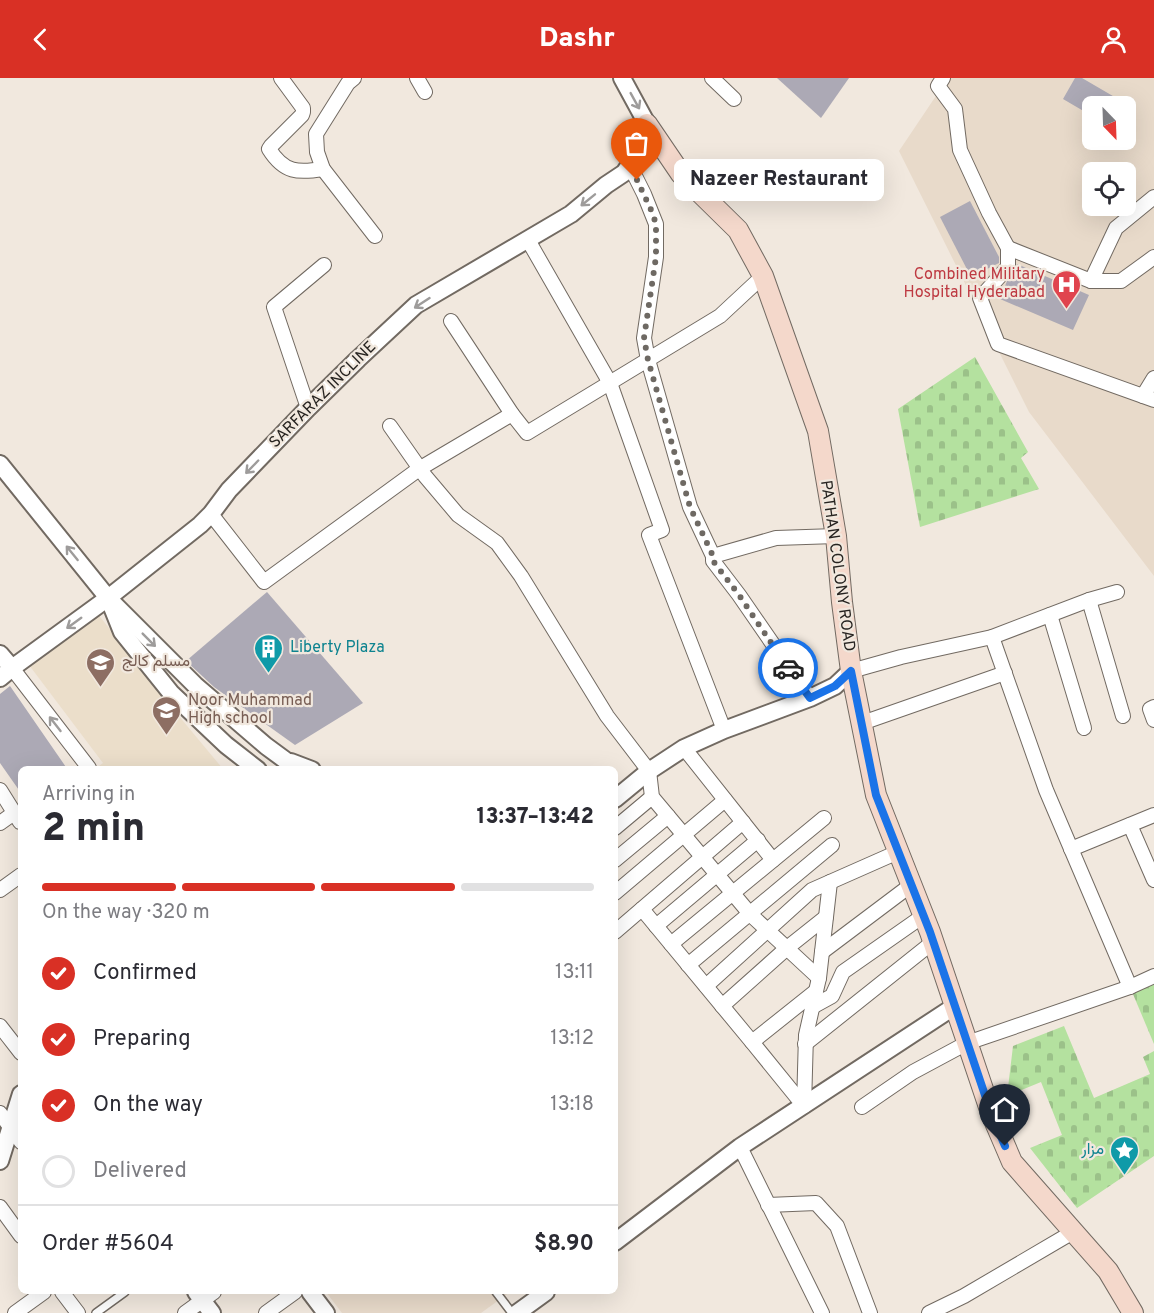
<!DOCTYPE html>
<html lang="en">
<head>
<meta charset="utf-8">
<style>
	:root { --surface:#fff; --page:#f2f2f3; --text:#2b2b33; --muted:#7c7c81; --line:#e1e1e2; --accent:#d93025 }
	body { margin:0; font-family:Overpass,Vazirmatn,sans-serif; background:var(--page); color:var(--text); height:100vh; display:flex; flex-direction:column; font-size:22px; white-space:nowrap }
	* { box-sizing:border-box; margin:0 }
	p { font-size:20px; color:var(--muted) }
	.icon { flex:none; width:33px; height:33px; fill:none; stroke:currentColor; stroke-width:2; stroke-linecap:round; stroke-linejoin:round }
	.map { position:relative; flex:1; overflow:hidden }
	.details { position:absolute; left:18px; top:688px; width:600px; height:528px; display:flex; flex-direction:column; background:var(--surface); border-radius:9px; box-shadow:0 6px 24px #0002 }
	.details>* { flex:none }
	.needle { width:39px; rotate:157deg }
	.buttons { position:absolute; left:1082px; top:18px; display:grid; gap:12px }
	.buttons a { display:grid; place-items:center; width:54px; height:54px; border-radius:9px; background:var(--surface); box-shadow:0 6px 24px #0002; font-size:30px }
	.pin { position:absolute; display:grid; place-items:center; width:51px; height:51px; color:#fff; margin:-62px -26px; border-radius:50% 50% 50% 0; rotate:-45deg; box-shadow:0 0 6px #0007 }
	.pin .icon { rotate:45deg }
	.courier { position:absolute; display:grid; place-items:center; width:60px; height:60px; margin:-30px; border:4px solid #1a73e8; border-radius:50%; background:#fff; color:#222; box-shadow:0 2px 8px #0007 }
	.bubble { position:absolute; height:42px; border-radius:9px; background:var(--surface); box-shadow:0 6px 24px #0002; font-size:20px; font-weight:800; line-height:42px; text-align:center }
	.overview em { font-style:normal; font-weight:800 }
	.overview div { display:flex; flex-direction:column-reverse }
	.overview { display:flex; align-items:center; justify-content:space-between; height:102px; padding:0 24px }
	h1 { font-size:39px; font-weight:800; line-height:45px }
	.bar { display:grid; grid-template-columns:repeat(4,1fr); gap:9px 6px; align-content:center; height:72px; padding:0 24px }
	.bar i { height:8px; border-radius:4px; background:var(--line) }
	.bar .on { background:var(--accent) }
	.bar p { grid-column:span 4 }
	.line { display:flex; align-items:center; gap:15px; padding:0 24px; border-top:2px solid var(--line) }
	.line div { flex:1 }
	ol { padding:0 24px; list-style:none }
	li { display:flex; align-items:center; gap:18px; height:66px }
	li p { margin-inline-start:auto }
	li .icon { padding:6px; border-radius:50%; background:var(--accent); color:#fff; stroke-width:4 }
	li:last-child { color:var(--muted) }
	li i { width:33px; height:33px; border:3px solid var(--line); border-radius:50% }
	header { display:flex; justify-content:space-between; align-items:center; height:78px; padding:0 24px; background:var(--accent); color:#fff; font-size:27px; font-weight:800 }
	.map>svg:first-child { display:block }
</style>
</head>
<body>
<header><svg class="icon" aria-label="back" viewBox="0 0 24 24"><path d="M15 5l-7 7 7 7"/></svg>Dashr<svg class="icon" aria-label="person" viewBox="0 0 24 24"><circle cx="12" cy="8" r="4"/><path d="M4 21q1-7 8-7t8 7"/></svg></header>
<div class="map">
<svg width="1154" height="1235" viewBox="0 0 1154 1235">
	<defs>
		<pattern id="cemetery-stones" width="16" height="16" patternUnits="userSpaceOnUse" patternTransform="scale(1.5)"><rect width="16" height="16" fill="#b4e19f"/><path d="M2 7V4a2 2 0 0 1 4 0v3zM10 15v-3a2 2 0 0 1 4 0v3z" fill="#9bc189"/></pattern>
	</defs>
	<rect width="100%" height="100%" fill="#f1e8de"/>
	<g fill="#e8daca" fill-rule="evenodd">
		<path d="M948,0H1154V498L1029,334L899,73ZM1092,28H1125V62H1092ZM1092,94H1125V128H1092Z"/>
		<path d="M326,1214H510L481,1235H342Z"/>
	</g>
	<path fill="#ebdeca" d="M97,535L173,631L223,691H95L103,685L29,587Z"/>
	<g fill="url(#cemetery-stones)">
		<path d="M975,279L1028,374L1021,380L1039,411L920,449L898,331Z"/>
		<path d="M1154,898V966L1130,909Z"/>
		<path d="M1064,948L1094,1020L1150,996L1143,979L1154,973V1078L1077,1130L1030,1070L1062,1057L1041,1004L1007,1018L1013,968Z"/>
	</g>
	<g fill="#aca9b5">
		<path d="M777,0H849L821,40Z"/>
		<path d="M1075,0H1082L1130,28H1092V38L1063,21Z"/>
		<path d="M970,123L999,179V185L971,199L940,139Z"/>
		<path d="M1017,186L1089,217L1073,252L1000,221L1007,203L1015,194Z"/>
		<path d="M267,514L363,625L295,667L214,609L186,583Z"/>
		<path d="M10,608L68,692H21V715L0,685V616Z"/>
	</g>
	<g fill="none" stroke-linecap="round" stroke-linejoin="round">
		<defs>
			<g id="service">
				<path d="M496,1214L512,1235"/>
				<path d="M96,1235L125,1214"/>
			</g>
			<g id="minor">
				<path d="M281,0L303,30V34L302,37L271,68L269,71C284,95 298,95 323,91"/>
				<path d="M354,0L348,5L316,56L317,74L323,91L375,158"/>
				<path d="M417,0L425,14"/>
				<path d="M712,0L734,21"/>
				<path d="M943,0L938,8L955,31L960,72L989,135L1008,170"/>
				<path d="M630,88L644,116L656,146V179L644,260L648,282L690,429L713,478V483L739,517L810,620"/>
				<path d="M1154,119L1116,150L1091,203L1008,170V189L980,220L998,266L1154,322"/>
				<path d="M528,162L610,305L662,452L649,457L724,652"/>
				<path d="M1091,203H1121L1154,179"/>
				<path d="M1143,318L1154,300"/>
				<path d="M308,330L274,229L324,187"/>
				<path d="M512,336L527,355L720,238L763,198"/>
				<path d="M390,348L425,398L458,437L497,465L521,498L607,638L649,693L652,719L751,837L819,900"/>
				<path d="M211,436L264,504L419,391L512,336L451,243"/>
				<path d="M713,478L776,460L836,458"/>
				<path d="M1089,522L1123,638"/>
				<path d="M1050,537L1084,650"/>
				<path d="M992,559L1046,712L1130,909"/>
				<path d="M12,590L89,690L87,692"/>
				<path d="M851,593L901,579L992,559L1089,522L1117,514"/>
				<path d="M1154,629L1150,631L1154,642"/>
				<path d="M862,645L1005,595"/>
				<path d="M684,670L773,782"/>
				<path d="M0,712L20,744"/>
				<path d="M0,745L14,735"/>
				<path d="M1130,747L1154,802"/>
				<path d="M615,750L652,719"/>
				<path d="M1071,771L1154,737"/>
				<path d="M615,782L668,738"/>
				<path d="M0,812L21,797"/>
				<path d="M615,815L725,722"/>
				<path d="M642,831L752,964L804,1028"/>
				<path d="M656,848L758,762"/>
				<path d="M615,854L743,744"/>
				<path d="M671,866L824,740"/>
				<path d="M822,874L911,807"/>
				<path d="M688,887L832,767"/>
				<path d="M706,908L812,812L898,774"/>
				<path d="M722,928L787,870L826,839"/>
				<path d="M812,929L832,918L843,894L923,838"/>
				<path d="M0,948L21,975"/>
				<path d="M752,964L816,913"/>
				<path d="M805,966L933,864"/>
				<path d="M804,1028L806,957L819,900L830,804"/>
				<path d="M862,1029L913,994L967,965L1130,909L1154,898"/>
				<path d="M0,1035L21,1064"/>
				<path d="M740,1069L822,1235"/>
				<path d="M768,1127L816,1125L837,1148L870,1235"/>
				<path d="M0,1129L21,1158"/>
				<path d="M62,1214L78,1235"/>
				<path d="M15,1235L44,1214"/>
				<path d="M185,1235L214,1214"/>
				<path d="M266,1235L295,1214"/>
				<path d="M929,1235L964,1218L1073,1154"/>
			</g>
			<g id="tertiary">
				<path d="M0,386L108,520L195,607L266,668L285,682"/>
				<path d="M112,529L122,554L171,615L226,667L258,692"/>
				<path d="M0,576L12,590"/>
				<path d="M0,600L12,590L108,520L200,447L211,436L229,412L308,330L358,281L416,227L571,136L606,107L624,95L636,78L647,46L622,0"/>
				<path d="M291,684L312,692"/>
				<path d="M615,721L649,693L684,670L724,652L810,620L835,608L851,593"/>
				<path d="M0,1083L21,1016"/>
				<path d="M615,1164L740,1069L955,928"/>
				<path d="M196,1214L212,1235"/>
				<path d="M310,1214L326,1235"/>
				<path d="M517,1235L546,1214"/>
			</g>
			<path id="secondary" d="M647,46L681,96L738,152L763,198L818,353L836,458L842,524L851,593L876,717L930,854L991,1035L1012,1084L1108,1193L1133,1235"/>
		</defs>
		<use href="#service" stroke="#726a62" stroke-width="10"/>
		<use href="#minor" stroke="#726a62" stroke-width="16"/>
		<use href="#tertiary" stroke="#726a62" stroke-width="20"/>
		<use href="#secondary" stroke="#726a62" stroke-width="22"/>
		<use href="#service" stroke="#fff" stroke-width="7"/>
		<use href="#minor" stroke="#fff" stroke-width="14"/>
		<use href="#tertiary" stroke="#fff" stroke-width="16"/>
		<use href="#secondary" stroke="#f4d8cb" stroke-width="20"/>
	</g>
	<defs><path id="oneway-shaft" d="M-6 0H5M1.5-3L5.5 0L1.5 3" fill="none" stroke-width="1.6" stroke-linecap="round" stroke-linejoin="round" transform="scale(1.5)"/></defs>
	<g stroke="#9e9c9b">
		<use href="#oneway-shaft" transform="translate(635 23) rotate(61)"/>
		<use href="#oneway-shaft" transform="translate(588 122) rotate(141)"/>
		<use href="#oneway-shaft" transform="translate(422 225) rotate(147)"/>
		<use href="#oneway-shaft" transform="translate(252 389) rotate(134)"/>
		<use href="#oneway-shaft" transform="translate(72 475) rotate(-129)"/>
		<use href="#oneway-shaft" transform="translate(74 545) rotate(144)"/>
		<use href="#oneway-shaft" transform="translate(149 562) rotate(45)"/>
		<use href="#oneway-shaft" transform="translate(55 646) rotate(-128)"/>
	</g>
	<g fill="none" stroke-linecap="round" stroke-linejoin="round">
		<path stroke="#6e6963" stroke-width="6" stroke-dasharray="0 10.8" d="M637,102L652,134L656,146V179L644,260L648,282L690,429L713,478V483L739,517L788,590"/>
		<path stroke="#1a73e8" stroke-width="8" d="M788,590L810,620L835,608L851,593L876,717L930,854L991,1035L1005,1068"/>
	</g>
	<defs>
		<symbol id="hospital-pin" viewBox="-11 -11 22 30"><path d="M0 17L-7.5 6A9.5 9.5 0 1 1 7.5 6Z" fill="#e0444e" stroke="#f1e8de"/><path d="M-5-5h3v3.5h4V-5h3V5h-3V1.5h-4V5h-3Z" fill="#fff"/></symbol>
		<symbol id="building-pin" viewBox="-11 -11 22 30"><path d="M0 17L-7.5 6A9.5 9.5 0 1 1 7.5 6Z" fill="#0f9aa8" stroke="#f1e8de"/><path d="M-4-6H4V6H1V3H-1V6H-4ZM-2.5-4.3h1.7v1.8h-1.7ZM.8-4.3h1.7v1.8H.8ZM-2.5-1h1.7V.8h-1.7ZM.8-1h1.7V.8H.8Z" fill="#fff"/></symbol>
		<symbol id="university-pin" viewBox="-11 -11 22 30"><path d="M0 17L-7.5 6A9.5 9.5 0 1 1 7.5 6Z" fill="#8d6e63" stroke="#f1e8de"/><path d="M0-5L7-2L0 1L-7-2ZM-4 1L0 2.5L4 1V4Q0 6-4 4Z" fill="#fff"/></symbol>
		<symbol id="school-pin" viewBox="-11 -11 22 30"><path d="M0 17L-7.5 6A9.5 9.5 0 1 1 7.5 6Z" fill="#8d6e63" stroke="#f1e8de"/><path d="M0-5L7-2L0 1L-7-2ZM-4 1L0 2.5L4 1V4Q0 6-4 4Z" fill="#fff"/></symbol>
		<symbol id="sight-pin" viewBox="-11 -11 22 30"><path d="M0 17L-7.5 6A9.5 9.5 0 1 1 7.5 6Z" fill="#0f9aa8" stroke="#f1e8de"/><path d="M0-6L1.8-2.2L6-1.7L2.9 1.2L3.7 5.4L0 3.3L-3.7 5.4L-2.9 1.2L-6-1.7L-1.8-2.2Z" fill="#fff"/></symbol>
	</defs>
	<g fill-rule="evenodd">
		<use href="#hospital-pin" x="1050" y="190" width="33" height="45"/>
		<use href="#building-pin" x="252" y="554" width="33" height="45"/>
		<use href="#university-pin" x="84" y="568" width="33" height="45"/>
		<use href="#school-pin" x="150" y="616" width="33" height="45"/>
		<use href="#sight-pin" x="1108" y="1056" width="33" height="45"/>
	</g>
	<g text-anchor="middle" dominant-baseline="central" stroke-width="4.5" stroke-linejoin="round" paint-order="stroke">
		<g font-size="16" fill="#be3a42" stroke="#f1e8de" text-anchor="end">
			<text x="1045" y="197">Combined Military<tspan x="1045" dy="18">Hospital Hyderabad</tspan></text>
		</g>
		<g font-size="16" fill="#272421" stroke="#f1e8de">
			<text transform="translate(323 317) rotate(-45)">SARFARAZ INCLINE</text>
			<text transform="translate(837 488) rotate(82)">PATHAN COLONY ROAD</text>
		</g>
		<g font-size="16" fill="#0d838f" stroke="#f1e8de" text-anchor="start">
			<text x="290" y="570">Liberty Plaza</text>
			<text x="1104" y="1072" text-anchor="end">مزار</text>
		</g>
		<g font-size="16" fill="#785e54" stroke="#f1e8de" text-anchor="start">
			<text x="122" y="584">مسلم کالج</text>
			<text x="188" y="623">Noor Muhammad<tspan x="188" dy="18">High school</tspan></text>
		</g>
	</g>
</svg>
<div class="buttons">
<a><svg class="needle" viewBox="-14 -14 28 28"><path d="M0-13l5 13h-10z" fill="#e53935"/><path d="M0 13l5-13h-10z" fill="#7c7c81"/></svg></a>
<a><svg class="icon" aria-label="locate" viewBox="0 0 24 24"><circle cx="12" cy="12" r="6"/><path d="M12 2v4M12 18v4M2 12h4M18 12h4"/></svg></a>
</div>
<div class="pin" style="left:637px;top:102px;background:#ea580c"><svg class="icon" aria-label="bag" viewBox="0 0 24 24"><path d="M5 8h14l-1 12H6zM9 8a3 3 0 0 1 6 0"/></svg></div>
<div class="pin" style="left:1005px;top:1068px;background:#1f2937"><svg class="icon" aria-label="home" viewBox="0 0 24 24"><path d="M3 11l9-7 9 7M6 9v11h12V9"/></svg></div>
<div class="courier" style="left:788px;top:590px"><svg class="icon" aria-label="car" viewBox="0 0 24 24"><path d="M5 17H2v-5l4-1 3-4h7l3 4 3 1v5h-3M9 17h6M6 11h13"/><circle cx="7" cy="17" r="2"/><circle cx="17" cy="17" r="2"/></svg></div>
<div class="bubble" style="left:674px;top:81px;width:210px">Nazeer Restaurant</div>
<section class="details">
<div class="overview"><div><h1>2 min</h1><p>Arriving in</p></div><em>13:37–13:42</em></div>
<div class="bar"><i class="on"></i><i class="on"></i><i class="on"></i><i></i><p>On the way · 320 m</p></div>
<ol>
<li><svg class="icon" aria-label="check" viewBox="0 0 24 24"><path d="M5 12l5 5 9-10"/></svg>Confirmed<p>13:11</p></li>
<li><svg class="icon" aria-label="check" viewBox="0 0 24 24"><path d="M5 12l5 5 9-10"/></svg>Preparing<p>13:12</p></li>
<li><svg class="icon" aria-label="check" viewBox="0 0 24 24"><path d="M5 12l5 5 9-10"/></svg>On the way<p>13:18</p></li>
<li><i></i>Delivered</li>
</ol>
<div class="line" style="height:78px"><div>Order #5604</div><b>$8.90</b></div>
</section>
</div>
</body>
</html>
